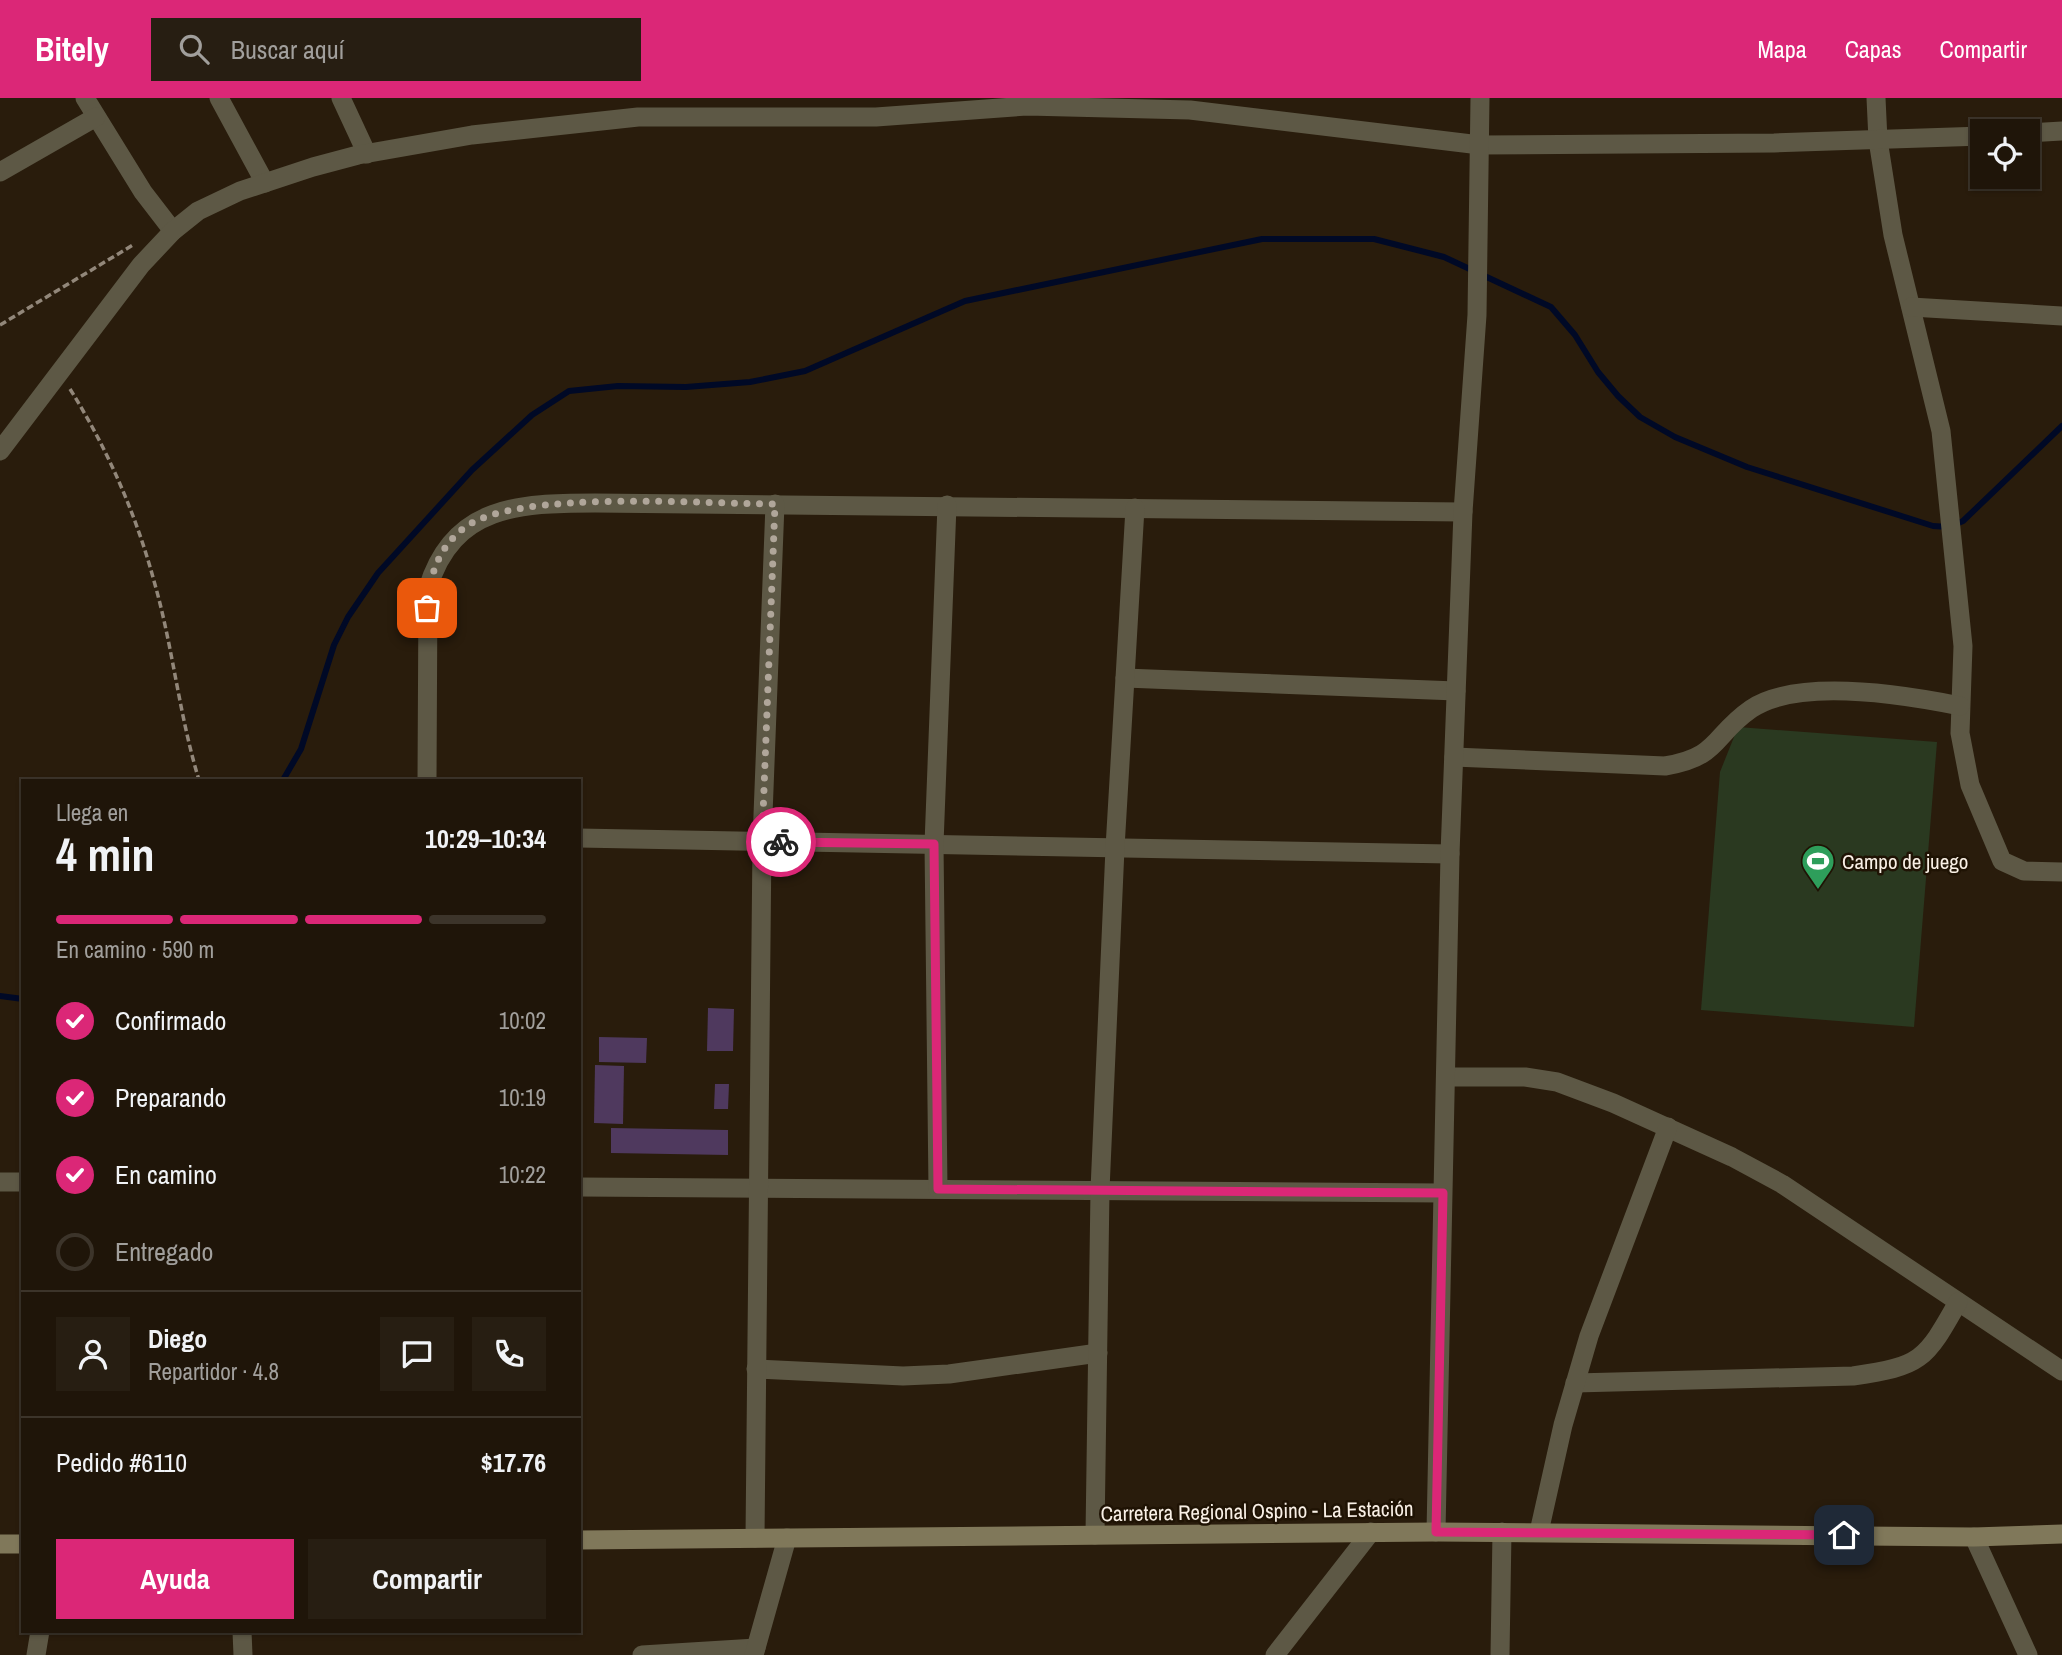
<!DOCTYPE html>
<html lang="es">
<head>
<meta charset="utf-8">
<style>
	:root { --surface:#1f1509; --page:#271e12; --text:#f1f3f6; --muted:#a19f9c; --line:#3c342a; --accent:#db2777 }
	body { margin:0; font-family:"Archivo Narrow",sans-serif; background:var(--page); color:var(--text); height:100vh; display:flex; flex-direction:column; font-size:26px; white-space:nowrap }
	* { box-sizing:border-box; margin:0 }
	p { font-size:23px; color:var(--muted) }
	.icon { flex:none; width:38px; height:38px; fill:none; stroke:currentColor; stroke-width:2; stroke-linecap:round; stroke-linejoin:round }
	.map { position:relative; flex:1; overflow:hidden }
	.side { position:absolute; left:21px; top:681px; width:560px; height:854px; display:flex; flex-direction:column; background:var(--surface); border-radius:0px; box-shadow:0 2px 5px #0004,0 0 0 2px var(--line) }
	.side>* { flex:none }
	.controls { position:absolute; left:1970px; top:21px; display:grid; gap:14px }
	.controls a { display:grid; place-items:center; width:70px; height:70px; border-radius:0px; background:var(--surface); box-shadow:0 2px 5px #0004,0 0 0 2px var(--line); font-size:35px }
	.pin { position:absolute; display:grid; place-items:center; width:60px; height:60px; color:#fff; margin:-30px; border-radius:14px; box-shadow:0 4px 10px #0006 }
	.courier { position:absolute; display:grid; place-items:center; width:70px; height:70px; margin:-35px; border:5px solid #db2777; border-radius:50%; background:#fff; color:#222; box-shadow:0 2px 9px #0007 }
	.summary em { font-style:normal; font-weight:800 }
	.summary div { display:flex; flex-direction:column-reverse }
	.summary { display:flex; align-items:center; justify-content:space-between; height:119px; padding:0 35px }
	h1 { font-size:46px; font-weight:800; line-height:52px }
	.bar { display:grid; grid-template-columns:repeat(4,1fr); gap:10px 7px; align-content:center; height:84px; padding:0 35px }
	.bar i { height:9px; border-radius:5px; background:var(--line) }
	.bar .selected { background:var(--accent) }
	.bar p { grid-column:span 4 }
	.line { display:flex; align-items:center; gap:18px; padding:0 35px; border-top:2px solid var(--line) }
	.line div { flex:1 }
	.round { display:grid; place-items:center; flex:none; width:74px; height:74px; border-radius:0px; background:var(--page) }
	ol { padding:0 35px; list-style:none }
	li { display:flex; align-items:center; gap:21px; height:77px }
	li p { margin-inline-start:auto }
	li .icon { padding:7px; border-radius:50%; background:var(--accent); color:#fff; stroke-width:4 }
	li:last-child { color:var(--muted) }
	li i { width:38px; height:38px; border:4px solid var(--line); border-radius:50% }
	.primary-button { display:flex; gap:14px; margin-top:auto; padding:14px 35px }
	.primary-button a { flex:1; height:80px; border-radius:0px; background:var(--accent); color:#fff; font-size:28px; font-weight:800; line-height:80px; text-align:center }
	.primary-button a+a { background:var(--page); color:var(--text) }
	header { display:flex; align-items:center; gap:42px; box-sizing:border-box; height:98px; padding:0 35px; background:var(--accent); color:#fff }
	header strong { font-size:33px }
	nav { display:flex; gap:38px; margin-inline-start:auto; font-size:24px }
	.search { width:490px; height:63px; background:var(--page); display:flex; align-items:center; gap:18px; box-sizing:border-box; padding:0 24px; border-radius:0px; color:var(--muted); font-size:26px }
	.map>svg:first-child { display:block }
</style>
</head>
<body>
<header>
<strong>Bitely</strong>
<div class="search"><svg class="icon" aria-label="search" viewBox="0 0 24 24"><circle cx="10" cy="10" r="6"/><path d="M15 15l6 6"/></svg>Buscar aquí</div>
<nav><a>Mapa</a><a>Capas</a><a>Compartir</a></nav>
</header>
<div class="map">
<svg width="2062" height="1557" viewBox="0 0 2062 1557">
	<rect width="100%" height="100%" fill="#291c0c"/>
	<path fill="#2a3920" d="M1738,629L1937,644L1914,929L1701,912L1720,674Z"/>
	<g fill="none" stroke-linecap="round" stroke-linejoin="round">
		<g stroke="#000926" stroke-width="6">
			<path d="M283,682L301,651L334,547L348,519L378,475L472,372L532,317L569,293L618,288L686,289L750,284L805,273L965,203L1262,141H1374L1444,159L1551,209L1575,237L1598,274L1618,298L1640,319L1675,339L1747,369L1933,428L1949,429L1963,423L2062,328"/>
			<path d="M0,898L23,901"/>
		</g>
	</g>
	<g fill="#4f395e">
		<path d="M708,910L734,911L733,953H707Z"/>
		<path d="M599,939L647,940L646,965L599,964Z"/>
		<path d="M595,967L624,968L623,1026L594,1025Z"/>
		<path d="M715,986H729L728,1011H714Z"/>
		<path d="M611,1030L728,1032V1057L611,1055Z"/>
	</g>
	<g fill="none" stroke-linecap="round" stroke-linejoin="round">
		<g stroke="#92877a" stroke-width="3.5" stroke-dasharray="7 3.5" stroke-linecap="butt">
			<path d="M0,227L133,147"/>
			<path d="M70,291C107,350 136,416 154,483C173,549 179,617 199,682"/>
		</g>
		<g stroke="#5d5845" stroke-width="19">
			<path d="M85,0L143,94L173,133"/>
			<path d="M219,0L265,85"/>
			<path d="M341,0L367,56"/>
			<path d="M1876,0L1878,42L1893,137L1941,333L1963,548L1960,635L1970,687L2002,763L2024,773L2062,774"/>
			<path d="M2028,35L2062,33"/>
			<path d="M0,74L96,19"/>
			<path d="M1911,209L2062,218"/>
			<path d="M0,353L141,167L173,133L198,113L240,93L313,69L358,57L472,37L638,19H876L1027,8L1190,12L1480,47L1774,45L1983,38"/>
			<path d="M1125,580L1456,593"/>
			<path d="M1454,659L1665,668C1720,659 1712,638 1751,611C1799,579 1905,597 1960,608"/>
			<path d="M427,682L428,490C453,407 520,405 595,405L1463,414"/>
			<path d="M579,740L1450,756"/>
			<path d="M1446,979H1525L1557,984L1613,1005L1732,1059L1782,1086L2062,1273"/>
			<path d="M0,1084H23"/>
			<path d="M579,1089L1442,1095"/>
			<path d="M938,1091L934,746L947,407"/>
			<path d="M756,1271L903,1278L949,1276L1098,1255"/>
			<path d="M1575,1285L1853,1278C1921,1268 1925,1263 1958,1204"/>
			<path d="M1436,1434L1450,756L1463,414L1477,217L1480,0"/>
			<path d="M1539,1434L1563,1327L1589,1238L1668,1029"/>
			<path d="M1095,1437L1100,1092L1115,750L1135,410"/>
			<path d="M1974,1439L2028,1557"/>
			<path d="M755,1440L762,743L775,406"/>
			<path d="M242,1533L243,1557"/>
			<path d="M36,1557L40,1533"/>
			<path d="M642,1557L756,1550"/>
			<path d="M754,1557L787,1440"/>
			<path d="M1275,1557L1371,1434"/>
			<path d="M1500,1557L1502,1434"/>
		</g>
		<g stroke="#80785a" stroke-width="19">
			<path d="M579,1442L1436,1434L1974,1439L2062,1436"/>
			<path d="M0,1446H23"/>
		</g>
	</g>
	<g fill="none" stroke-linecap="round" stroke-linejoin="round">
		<path stroke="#b0a69a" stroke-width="7" stroke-dasharray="0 12.6" d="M427,510C429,479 438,450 464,430C515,391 706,406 775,406L762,743L781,744"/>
		<path stroke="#db2777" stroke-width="9" d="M781,744L934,746L938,1091L1443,1095L1436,1434L1844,1437"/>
	</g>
	<defs>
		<symbol id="stadium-pin" viewBox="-11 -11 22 30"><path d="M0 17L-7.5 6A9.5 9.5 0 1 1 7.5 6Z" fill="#2e9e5b" stroke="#1f1304"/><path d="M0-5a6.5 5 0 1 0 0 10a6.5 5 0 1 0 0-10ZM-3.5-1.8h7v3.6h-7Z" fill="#fff"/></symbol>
	</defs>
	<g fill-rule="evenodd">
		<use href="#stadium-pin" x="1799" y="744" width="38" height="52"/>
	</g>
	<g text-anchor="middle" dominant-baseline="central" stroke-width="5" stroke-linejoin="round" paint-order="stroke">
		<g font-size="21" fill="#f9f0e6" stroke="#1f1304" text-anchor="start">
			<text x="1842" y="763">Campo de juego</text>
		</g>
		<g font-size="21" fill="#f9f0e6" stroke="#1f1304">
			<text transform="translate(1257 1413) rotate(-1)">Carretera Regional Ospino - La Estación</text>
		</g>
	</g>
</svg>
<div class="controls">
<a><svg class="icon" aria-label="locate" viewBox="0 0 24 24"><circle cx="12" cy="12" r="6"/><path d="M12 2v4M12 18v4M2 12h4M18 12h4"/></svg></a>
</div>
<div class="pin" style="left:427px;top:510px;background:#ea580c"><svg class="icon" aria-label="bag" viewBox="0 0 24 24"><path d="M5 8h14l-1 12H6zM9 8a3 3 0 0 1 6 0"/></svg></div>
<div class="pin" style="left:1844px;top:1437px;background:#1f2937"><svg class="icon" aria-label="home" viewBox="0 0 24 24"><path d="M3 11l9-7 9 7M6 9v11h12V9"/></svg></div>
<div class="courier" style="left:781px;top:744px"><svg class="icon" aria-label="bike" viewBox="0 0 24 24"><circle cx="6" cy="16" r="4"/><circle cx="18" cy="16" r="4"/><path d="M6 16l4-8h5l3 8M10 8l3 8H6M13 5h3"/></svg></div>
<section class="side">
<div class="summary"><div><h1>4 min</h1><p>Llega en</p></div><em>10:29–10:34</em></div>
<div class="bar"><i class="selected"></i><i class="selected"></i><i class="selected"></i><i></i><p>En camino · 590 m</p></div>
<ol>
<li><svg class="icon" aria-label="check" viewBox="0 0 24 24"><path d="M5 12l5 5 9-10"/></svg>Confirmado<p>10:02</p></li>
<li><svg class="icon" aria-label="check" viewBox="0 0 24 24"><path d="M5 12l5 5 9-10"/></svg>Preparando<p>10:19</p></li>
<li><svg class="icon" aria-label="check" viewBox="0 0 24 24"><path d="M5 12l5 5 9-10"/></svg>En camino<p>10:22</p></li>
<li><i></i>Entregado</li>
</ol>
<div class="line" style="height:126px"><a class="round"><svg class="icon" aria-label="person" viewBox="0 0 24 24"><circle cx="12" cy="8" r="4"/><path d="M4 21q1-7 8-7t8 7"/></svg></a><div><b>Diego</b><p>Repartidor · 4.8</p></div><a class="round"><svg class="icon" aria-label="chat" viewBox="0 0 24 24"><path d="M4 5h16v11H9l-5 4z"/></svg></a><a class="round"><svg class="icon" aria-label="phone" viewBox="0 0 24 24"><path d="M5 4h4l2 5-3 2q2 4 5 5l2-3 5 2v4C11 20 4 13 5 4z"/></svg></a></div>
<div class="line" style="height:91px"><div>Pedido #6110</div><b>$17.76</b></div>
<div class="primary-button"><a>Ayuda</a><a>Compartir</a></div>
</section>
</div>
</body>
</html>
